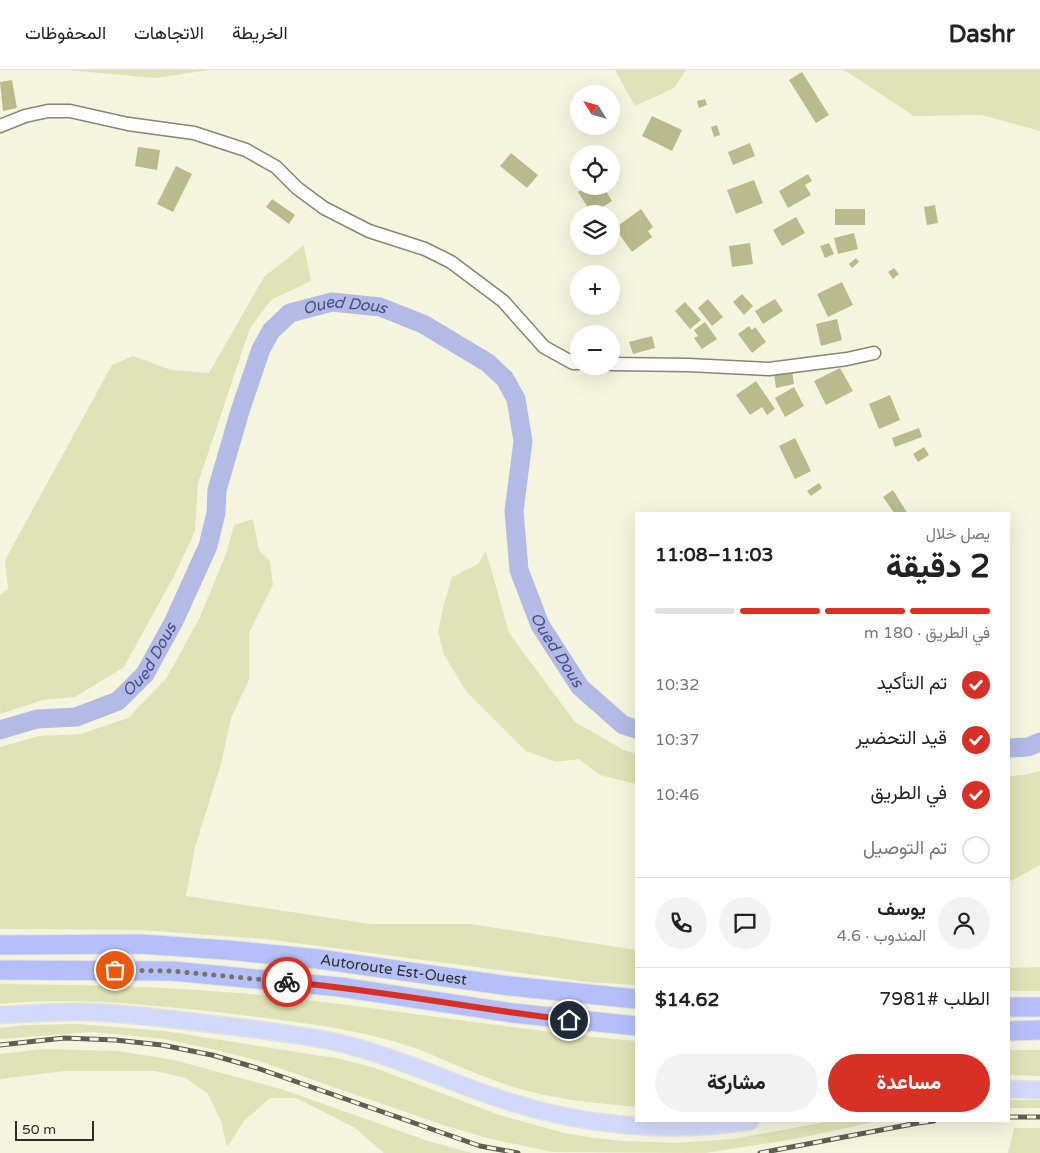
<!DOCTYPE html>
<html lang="ar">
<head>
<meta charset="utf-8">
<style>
	:root { --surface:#fff; --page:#f2f2f2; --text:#222; --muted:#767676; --line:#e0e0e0; --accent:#d93025 }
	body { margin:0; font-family:"Varela Round",Vazirmatn,sans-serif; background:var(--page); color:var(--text); direction:rtl; height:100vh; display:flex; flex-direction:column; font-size:19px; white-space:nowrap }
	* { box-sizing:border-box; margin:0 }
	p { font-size:16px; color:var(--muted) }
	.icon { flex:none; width:28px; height:28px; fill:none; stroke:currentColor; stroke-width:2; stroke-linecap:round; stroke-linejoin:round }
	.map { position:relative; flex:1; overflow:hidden; direction:ltr }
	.sheet { position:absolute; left:635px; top:442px; width:375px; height:610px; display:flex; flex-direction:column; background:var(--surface); border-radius:0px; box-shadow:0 5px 20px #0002; direction:rtl }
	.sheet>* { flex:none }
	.needle { width:32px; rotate:307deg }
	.fabs { position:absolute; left:570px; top:15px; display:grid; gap:10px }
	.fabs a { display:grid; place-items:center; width:50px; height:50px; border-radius:50%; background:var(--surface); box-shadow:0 5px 20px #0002; font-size:25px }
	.scale { position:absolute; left:15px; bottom:12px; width:79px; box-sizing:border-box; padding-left:5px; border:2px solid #2e2e26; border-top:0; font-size:14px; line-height:18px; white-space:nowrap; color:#2e2e26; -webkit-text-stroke:4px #f5f5df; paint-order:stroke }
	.pin { position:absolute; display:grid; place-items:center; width:42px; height:42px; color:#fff; margin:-21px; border:2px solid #fff; border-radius:50%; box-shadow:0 1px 5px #0007 }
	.courier { position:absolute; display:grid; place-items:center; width:50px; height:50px; margin:-25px; border:4px solid #d93025; border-radius:50%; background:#fff; color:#222; box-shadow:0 1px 6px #0007 }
	.head em { font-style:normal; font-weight:800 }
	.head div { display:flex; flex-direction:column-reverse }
	.head { display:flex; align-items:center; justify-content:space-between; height:85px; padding:0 20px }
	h1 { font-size:32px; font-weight:800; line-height:38px }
	.bar { display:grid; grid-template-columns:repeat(4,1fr); gap:8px 5px; align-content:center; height:60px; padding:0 20px }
	.bar i { height:6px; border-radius:4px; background:var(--line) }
	.bar .selected { background:var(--accent) }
	.bar p { grid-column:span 4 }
	.line { display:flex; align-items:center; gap:12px; padding:0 20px; border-top:1px solid var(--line) }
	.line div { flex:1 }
	.round { display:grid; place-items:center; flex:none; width:52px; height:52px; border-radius:26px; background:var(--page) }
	ol { padding:0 20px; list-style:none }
	li { display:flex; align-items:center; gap:15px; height:55px }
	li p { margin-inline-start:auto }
	li .icon { padding:5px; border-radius:50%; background:var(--accent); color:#fff; stroke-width:4 }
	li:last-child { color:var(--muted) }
	li i { width:28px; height:28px; border:2px solid var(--line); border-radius:50% }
	.cta { display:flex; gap:10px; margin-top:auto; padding:10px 20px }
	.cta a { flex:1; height:58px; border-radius:30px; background:var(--accent); color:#fff; font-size:20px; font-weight:800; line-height:58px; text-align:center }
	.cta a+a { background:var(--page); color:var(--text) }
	header { display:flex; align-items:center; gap:30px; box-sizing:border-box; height:70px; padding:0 25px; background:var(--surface); border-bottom:1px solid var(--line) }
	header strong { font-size:24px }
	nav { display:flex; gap:28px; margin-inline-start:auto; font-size:18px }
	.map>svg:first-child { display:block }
</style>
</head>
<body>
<header>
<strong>Dashr</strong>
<nav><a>الخريطة</a><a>الاتجاهات</a><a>المحفوظات</a></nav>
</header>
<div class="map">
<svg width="1040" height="1083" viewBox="0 0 1040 1083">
	<rect width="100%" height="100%" fill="#f5f5df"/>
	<g fill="#e0e2b7">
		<path d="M66,0H209L156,8Z"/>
		<path d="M615,0H686L674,18L635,36Z"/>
		<path d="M844,0H1040V61L982,45L914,46Z"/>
		<path d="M304,175L311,211L271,230L250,258L198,413L195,461L174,506L124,597L75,627L43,630L0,644V525L8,519L5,490L112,295L133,286L171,300L209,303L264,207Z"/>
		<path d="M253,449L259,480L270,491L273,515L249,563V610L231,648L221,694L195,777L186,826L370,854H471L636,880V915L588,912L266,869L140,860L0,859V677L39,666L81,664L128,648L166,609L199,549L226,484L234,455Z"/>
		<path d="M486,481L509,563L575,652L624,680L636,684V714L600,705L579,689L556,692L526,681L466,621L444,585L438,562L444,534L452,507L478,494Z"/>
		<path d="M1040,701V795L1009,812V706L1024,705Z"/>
		<path d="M1040,897V921H1009V898Z"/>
		<path d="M0,914C79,915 159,916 238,923C371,935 503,959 636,971V1037C594,1033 550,1029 510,1016C491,1009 472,1002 453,994C440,989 426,981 412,977C352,957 288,951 226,943C151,935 75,926 0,934Z"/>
		<path d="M79,954L164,961L341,989L375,998L499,1045L564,1063L595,1068L624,1071L676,1073L733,1069L832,1051H879L795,1069L705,1083L552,1082L487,1068L443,1055L256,990L207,978L164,969L92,962L0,969V958L26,955Z"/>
		<path d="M43,979L119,981L174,990L284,1020L428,1071L472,1083H384L355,1058L296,1028H270L244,1051L227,1077L221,1051L208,1024L186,1008L155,1001H65L0,1009V984Z"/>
		<path d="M1009,980H1040V1006L1009,1005Z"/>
		<rect x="1009" y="1030" width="31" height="8"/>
		<path d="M1014,1058H1040V1083H1008Z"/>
	</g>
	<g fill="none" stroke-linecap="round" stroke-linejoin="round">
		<g stroke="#b2bae5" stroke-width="19">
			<path id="s1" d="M0,660L37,649L76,647L118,631L145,604L174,551L208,476L216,443L217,420L240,341L261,279L271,261L290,243L332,232L380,237L423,254L488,293L505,309L516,329L523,371L514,441L519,500L540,555L580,617L623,655L636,659"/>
			<path d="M1009,678L1028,677L1040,672"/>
		</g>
	</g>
	<g fill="#babb8d">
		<path d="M802,2L829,45L816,53L789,10Z"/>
		<path d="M12,10L17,38L3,41L0,12Z"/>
		<path d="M705,29L707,35L699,38L697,31Z"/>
		<path d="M652,46L682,60L672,81L642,66Z"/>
		<path d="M717,55L720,65L714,67L711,57Z"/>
		<path d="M750,73L755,86L733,95L728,82Z"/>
		<path d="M138,77L160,80L157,100L135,96Z"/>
		<path d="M511,83L538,105L527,118L500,96Z"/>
		<path d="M176,96L192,104L173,142L157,134Z"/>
		<path d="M808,104L812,111L805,115L811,125L788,138L779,121Z"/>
		<path d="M754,110L763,133L736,144L727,120Z"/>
		<path d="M586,116H603L612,131L592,144L578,122Z"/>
		<path d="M272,129L295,145L289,154L266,137Z"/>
		<path d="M935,135L938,153L927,155L924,137Z"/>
		<path d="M641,139L653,157L648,161L652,167L632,182L615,158Z"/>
		<rect x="835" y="139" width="30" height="16"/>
		<path d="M796,147L805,163L782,176L773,160Z"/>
		<path d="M854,163L858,179L838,184L834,168Z"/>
		<path d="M750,173L753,194L732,197L729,176Z"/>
		<path d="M829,173L834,184L825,188L820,176Z"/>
		<path d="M856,188L859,192L852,198L849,194Z"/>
		<path d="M894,198L899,204L893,209L888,202Z"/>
		<path d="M842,212L853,235L828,247L817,224Z"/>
		<path d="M742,224L753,236L744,245L733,232Z"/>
		<path d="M708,229L723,247L712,256L698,238Z"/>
		<path d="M775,229L783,241L763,254L755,241Z"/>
		<path d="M685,232L701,250L690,259L675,241Z"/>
		<path d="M837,249L842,270L821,276L816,254Z"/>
		<path d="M705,252L717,269L702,279L694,268L698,266L694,260Z"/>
		<path d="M749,256L752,260L755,257L766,272L752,283L738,264Z"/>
		<path d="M652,266L655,278L633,284L629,272Z"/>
		<path d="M840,298L853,321L826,335L814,311Z"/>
		<path d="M792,301L794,314L776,318L774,305Z"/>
		<path d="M756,311L775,339L767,345L762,337L750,345L736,325Z"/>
		<path d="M794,317L804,336L785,347L775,328Z"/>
		<path d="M890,325L900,350L879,359L869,334Z"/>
		<path d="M919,358L922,367L895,377L892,368Z"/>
		<path d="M795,368L811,401L795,409L779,376Z"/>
		<path d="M924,377L929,385L918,392L913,384Z"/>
		<path d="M819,413L822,418L811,426L807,421Z"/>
		<path d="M893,420L908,444H895L883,427Z"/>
	</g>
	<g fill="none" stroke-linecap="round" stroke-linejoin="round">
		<defs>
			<g id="minor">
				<path d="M0,56L25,46L48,41H70L128,54L194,63L246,80L276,97L297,118L324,138L369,161L425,179L451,192L503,231L544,277L573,293H579"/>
				<path d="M611,294L688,295L769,299L847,289L874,283"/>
			</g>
			<g id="major">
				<path d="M0,945C29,944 59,941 88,942C141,944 193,952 245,958C282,963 319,967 355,977C407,991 456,1015 507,1031C584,1056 670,1064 750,1051"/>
				<path d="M1009,1019L1040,1020"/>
			</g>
			<g id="highway">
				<path id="s2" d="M0,875L140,874L227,880L318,889L510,916L636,929"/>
				<path d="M0,900L172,901L340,917L513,943L636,956"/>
				<path d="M1009,937H1040"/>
				<path d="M1009,961L1040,960"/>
			</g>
		</defs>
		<use href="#minor" stroke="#868773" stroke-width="15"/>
		<use href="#major" stroke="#e2e2e1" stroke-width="19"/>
		<use href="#highway" stroke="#e2e2e1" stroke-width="21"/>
		<use href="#minor" stroke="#fff" stroke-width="12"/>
		<use href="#major" stroke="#d3d9fb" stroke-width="16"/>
		<use href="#highway" stroke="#b5bff9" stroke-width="19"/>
		<defs>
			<g id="rail">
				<path d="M0,975L64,968L115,970L162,975L212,985L257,998L480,1076L518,1083"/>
				<path d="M1009,1047H1040"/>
				<path d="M760,1083L918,1053L934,1051"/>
			</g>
		</defs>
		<use href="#rail" stroke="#5e5e53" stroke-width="5"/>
		<use href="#rail" stroke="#f5f5df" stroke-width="3" stroke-dasharray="9" stroke-linecap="butt"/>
	</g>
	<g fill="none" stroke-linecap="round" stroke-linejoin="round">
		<path stroke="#747467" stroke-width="5" stroke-dasharray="0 9" d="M115,900L172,901L287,912"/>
		<path stroke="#d93025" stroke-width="6" d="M287,912C381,920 475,939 569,950"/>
	</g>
	<g text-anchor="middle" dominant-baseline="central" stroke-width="4.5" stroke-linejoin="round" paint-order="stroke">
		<g font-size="15" fill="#2e2e26" stroke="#f5f5df">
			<text stroke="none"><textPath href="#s2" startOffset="395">Autoroute Est-Ouest</textPath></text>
		</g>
		<g font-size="16" font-style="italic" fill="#474d85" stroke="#f5f5df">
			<text stroke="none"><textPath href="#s1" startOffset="611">Oued Dous</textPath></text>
			<text stroke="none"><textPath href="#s1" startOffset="1076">Oued Dous</textPath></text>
			<text stroke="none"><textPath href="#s1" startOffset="175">Oued Dous</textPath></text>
		</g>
	</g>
</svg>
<div class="fabs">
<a><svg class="needle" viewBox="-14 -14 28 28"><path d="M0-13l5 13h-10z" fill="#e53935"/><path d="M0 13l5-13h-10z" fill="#767676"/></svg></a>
<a><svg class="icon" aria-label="locate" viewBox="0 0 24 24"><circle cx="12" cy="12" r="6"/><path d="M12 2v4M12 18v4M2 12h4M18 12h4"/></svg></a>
<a><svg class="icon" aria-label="layers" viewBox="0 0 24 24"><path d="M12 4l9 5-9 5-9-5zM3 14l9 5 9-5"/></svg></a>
<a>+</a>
<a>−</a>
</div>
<div class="scale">50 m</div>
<div class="pin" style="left:115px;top:900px;background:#ea580c"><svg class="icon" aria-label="bag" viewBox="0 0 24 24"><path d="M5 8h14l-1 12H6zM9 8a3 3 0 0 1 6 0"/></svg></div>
<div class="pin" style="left:569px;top:950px;background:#1f2937"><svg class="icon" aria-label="home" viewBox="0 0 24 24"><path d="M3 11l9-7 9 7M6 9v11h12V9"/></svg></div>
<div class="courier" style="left:287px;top:912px"><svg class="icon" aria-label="bike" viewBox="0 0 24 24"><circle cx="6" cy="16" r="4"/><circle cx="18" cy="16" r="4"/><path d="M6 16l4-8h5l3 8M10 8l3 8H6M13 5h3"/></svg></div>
<section class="sheet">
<div class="head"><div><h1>2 دقيقة</h1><p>يصل خلال</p></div><em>11:03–11:08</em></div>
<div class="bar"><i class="selected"></i><i class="selected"></i><i class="selected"></i><i></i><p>في الطريق · 180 m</p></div>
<ol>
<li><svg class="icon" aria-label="check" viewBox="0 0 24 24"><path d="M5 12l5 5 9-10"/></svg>تم التأكيد<p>10:32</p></li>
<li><svg class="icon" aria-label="check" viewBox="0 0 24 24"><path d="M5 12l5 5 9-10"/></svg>قيد التحضير<p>10:37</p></li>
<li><svg class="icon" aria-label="check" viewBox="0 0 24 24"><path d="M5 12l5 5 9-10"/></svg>في الطريق<p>10:46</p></li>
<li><i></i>تم التوصيل</li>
</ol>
<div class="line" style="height:90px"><a class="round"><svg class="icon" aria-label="person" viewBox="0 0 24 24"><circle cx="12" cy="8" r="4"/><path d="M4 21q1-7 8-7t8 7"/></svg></a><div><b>يوسف</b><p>المندوب · 4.6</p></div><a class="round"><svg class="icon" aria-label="chat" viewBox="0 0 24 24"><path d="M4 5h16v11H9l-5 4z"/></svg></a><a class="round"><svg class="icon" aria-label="phone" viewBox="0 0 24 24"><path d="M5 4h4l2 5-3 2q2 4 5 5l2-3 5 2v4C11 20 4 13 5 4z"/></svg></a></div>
<div class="line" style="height:65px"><div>الطلب #7981</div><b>$14.62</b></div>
<div class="cta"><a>مساعدة</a><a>مشاركة</a></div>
</section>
</div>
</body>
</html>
